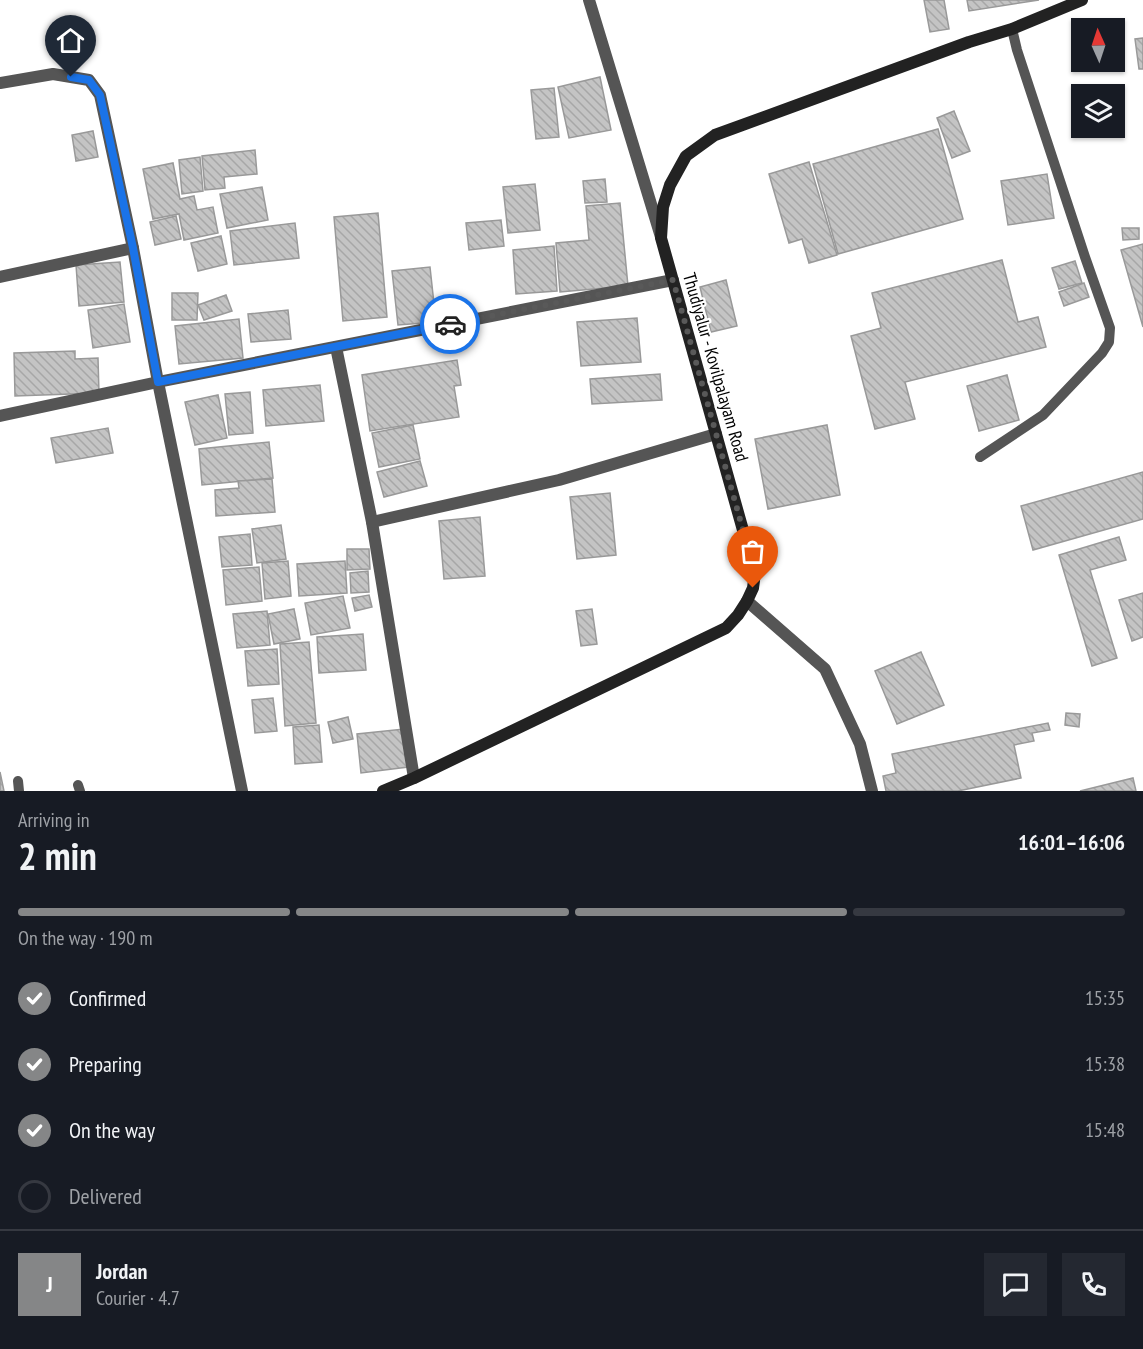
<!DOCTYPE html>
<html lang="en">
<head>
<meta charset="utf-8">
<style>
	:root { --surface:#171b24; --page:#242831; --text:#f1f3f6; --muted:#9ea1a6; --line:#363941; --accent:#858687 }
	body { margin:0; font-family:"PT Sans Narrow",sans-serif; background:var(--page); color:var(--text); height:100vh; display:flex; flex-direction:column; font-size:22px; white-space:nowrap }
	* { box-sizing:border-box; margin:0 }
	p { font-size:20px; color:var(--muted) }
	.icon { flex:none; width:33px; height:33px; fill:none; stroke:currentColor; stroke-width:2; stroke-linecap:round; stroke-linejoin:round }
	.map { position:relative; height:791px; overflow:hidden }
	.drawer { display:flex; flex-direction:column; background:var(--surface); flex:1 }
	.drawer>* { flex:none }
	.needle { width:39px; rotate:357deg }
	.buttons { position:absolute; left:1071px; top:18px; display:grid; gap:12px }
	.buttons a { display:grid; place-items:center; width:54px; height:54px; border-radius:0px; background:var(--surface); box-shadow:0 2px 4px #0004; font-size:30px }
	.pin { position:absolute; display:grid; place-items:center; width:51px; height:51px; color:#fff; margin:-62px -26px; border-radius:50% 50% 50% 0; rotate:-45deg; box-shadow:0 0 6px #0007 }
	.pin .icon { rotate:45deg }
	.courier { position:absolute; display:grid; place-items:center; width:60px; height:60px; margin:-30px; border:4px solid #1a73e8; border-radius:50%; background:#fff; color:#222; box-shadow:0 2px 8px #0007 }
	.summary em { font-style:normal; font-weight:800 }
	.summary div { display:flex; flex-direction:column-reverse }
	.summary { display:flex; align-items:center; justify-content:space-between; height:102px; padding:0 18px }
	h1 { font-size:39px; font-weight:800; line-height:45px }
	.bar { display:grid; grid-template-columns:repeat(4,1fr); gap:9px 6px; align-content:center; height:72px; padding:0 18px }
	.bar i { height:8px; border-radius:4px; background:var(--line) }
	.bar .current { background:var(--accent) }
	.bar p { grid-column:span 4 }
	.line { display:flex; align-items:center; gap:15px; padding:0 18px; border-top:2px solid var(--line) }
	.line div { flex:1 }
	.round { display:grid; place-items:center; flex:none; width:63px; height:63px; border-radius:0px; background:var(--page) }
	ol { padding:0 18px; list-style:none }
	li { display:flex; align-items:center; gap:18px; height:66px }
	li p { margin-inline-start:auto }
	li .icon { padding:6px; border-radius:50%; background:var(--accent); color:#fff; stroke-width:4 }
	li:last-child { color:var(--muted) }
	li i { width:33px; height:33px; border:3px solid var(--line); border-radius:50% }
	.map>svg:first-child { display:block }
</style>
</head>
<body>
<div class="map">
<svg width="1143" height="791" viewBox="0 0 1143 791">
	<defs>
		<pattern id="building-back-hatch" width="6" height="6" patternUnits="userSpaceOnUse" patternTransform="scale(1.5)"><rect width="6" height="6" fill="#c4c4c4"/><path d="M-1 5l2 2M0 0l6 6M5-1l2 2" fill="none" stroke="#a7a7a7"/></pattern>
	</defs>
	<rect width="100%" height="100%" fill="#fff"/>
	<g fill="url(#building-back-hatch)" stroke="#999" stroke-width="1.5">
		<path d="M924,0H944L949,29L930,32Z"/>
		<path d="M967,0H1039L969,11Z"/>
		<path d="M1143,38V69H1139L1135,39Z"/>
		<path d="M600,77L611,130L569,138L558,87Z"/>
		<path d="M554,88L559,137L536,139L531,90Z"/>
		<path d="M954,111L970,151L952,158L937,118Z"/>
		<path d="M938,129L963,219L838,254L813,164Z"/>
		<path d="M93,131L98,157L76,161L72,135Z"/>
		<path d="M255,150L257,174L224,177L225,188L205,190L202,156Z"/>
		<path d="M200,157L203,191L182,194L179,160Z"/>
		<path d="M809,162L837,255L809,263L802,239L789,243L769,174Z"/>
		<path d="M173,163L180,199L194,196L197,210L213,207L218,233L184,240L179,214L153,219L143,169Z"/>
		<path d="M1047,174L1054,218L1008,225L1001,181Z"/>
		<path d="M605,179L607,202L585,203L583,181Z"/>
		<path d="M535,184L540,230L508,233L503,187Z"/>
		<path d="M262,187L268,220L227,228L220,194Z"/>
		<path d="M620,203L628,286L560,292L556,243L589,240L586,206Z"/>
		<path d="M378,213L387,317L343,321L334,217Z"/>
		<path d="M176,216L181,239L155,245L150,222Z"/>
		<path d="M501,220L504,246L469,250L466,223Z"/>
		<path d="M295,223L299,258L234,265L230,231Z"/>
		<path d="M1122,228H1139V239L1123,240Z"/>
		<path d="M221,236L227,264L198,271L191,243Z"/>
		<path d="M1143,244V327L1121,250Z"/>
		<path d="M554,246L557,291L516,294L513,250Z"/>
		<path d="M1002,260L1018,322L1038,317L1046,347L905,382L915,419L875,429L851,336L881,328L872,293Z"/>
		<path d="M1075,261L1082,283L1059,289L1052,268Z"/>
		<path d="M120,262L124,302L79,306L76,265Z"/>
		<path d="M430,267L436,322L398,325L392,271Z"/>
		<path d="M726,280L737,326L711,332L700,287Z"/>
		<path d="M1084,283L1089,297L1064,306L1059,292Z"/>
		<path d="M172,293H198L197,320H172Z"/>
		<path d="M226,295L232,311L204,320L198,305Z"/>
		<path d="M124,304L130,342L93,348L88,310Z"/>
		<path d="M288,310L291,339L251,342L248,314Z"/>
		<path d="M637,318L641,362L581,366L577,322Z"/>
		<path d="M239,319L243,358L179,364L175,326Z"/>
		<path d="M75,351V359L98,358L99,393L15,396L14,353Z"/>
		<path d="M457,360L461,385L454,386L459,417L370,431L362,375Z"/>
		<path d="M660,374L662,400L592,404L590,379Z"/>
		<path d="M1007,375L1019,420L979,431L967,386Z"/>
		<path d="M320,385L324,421L266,426L263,390Z"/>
		<path d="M250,392L253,433L229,435L225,394Z"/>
		<path d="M218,395L227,438L195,445L185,402Z"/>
		<path d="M413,425L420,459L379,467L372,433Z"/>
		<path d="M827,425L840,495L768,509L755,439Z"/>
		<path d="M108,428L113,453L56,463L51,438Z"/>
		<path d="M269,442L273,478L202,485L199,449Z"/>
		<path d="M420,461L427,486L384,497L377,472Z"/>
		<path d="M1143,472V519L1033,550L1021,506Z"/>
		<path d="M272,479L275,512L216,516L215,490L239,488L238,481Z"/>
		<path d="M610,493L616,555L577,559L570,497Z"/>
		<path d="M480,517L485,576L444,579L439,521Z"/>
		<path d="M281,525L286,559L257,563L252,529Z"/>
		<path d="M250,534L252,565L222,567L219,537Z"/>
		<path d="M1119,537L1126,560L1090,570L1117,658L1092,666L1059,555Z"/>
		<path d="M347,549H369L370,569L347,570Z"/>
		<path d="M288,561L291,596L265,599L262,563Z"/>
		<path d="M345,561L347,593L299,596L297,564Z"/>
		<path d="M259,567L262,601L226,605L223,570Z"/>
		<path d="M368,571L369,592L351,593L350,573Z"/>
		<path d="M1143,593V637L1132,641L1119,600Z"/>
		<path d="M369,595L372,607L355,611L352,598Z"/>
		<path d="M343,596L350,628L311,635L305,603Z"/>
		<path d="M294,609L300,639L274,644L268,614Z"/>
		<path d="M592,609L597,644L581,646L576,611Z"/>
		<path d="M267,611L270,645L237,648L233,614Z"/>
		<path d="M363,634L366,670L319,673L317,637Z"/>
		<path d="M309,642L316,723L285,726L280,644Z"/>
		<path d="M277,649L279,684L248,686L245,651Z"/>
		<path d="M921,652L944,705L897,724L875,671Z"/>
		<path d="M273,698L277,731L255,733L252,700Z"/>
		<path d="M1066,713L1080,714L1079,727L1065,725Z"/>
		<path d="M348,717L353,739L333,743L328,722Z"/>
		<path d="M1048,723L1050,730L1032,733L1034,741L1014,745L1021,778L958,791H886L883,776L896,773L892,754Z"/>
		<path d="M319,725L322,762L295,764L293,727Z"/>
		<path d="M404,729L408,767L361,773L357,734Z"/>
		<path d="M0,772L4,791H0Z"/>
		<path d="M1133,778L1136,791H1080Z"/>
	</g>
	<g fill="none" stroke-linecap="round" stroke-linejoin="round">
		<g stroke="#555" stroke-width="10">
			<path d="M980,457L1043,415L1102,353L1109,342L1110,328L1085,257L1017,50L1012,29"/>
			<path d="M18,781L19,791"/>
			<path d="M78,785L80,791"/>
		</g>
		<g stroke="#555" stroke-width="12">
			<path d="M589,0L661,237"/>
			<path d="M0,83L53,74L89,80L100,95L133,248L158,382L242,791"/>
			<path d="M0,277L133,248"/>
			<path d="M336,347L372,522L414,778"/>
			<path d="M0,416L158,382L673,280"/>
			<path d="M372,522L559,480L716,434"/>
			<path d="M747,601L825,669L860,744L872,791"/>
		</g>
		<path stroke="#222" stroke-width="12" d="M383,791L414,778L726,628L738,615L747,601L753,588L755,573L661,238L663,207L670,185L686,156L715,135L969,42L1012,29L1082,0"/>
	</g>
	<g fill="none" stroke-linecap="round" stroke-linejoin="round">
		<path stroke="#595959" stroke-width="6" stroke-dasharray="0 10.8" d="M450,324L673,280L755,573L753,588"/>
		<path stroke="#1a73e8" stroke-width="8" d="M71,77L89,80L100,95L133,248L158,382L450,324"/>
	</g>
	<g text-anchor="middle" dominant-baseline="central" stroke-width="4.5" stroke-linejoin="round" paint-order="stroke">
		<g font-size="18" fill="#000" stroke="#fff">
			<text transform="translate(716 367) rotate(74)">Thudiyalur - Kovilpalayam Road</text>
		</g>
	</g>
</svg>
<div class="buttons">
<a><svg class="needle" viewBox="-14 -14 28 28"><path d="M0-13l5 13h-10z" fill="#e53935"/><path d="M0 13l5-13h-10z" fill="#9ea1a6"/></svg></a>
<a><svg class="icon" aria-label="layers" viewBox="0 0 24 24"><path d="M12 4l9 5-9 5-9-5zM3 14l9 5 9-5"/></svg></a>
</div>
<div class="pin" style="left:753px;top:588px;background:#ea580c"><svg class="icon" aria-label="bag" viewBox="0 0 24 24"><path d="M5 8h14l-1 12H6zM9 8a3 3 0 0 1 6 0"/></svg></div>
<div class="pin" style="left:71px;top:77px;background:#1f2937"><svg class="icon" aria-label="home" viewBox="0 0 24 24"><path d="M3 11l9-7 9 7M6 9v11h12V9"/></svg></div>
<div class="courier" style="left:450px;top:324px"><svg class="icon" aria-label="car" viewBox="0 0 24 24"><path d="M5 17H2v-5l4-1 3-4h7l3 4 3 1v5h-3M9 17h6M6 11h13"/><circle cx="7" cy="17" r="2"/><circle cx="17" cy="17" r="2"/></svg></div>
</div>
<section class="drawer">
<div class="summary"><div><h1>2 min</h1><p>Arriving in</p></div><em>16:01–16:06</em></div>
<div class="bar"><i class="current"></i><i class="current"></i><i class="current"></i><i></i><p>On the way · 190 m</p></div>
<ol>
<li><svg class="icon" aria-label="check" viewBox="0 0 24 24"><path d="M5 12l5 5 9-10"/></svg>Confirmed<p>15:35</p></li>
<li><svg class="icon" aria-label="check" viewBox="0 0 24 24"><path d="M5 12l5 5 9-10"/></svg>Preparing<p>15:38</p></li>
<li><svg class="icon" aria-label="check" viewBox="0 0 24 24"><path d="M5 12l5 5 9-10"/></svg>On the way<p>15:48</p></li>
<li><i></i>Delivered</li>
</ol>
<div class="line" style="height:108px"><b class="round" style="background:var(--accent);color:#fff">J</b><div><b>Jordan</b><p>Courier · 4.7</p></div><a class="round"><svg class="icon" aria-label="chat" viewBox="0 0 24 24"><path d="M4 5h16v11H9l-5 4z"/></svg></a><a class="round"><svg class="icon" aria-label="phone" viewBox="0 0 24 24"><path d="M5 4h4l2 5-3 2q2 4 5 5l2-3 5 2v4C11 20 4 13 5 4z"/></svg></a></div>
</section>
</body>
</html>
